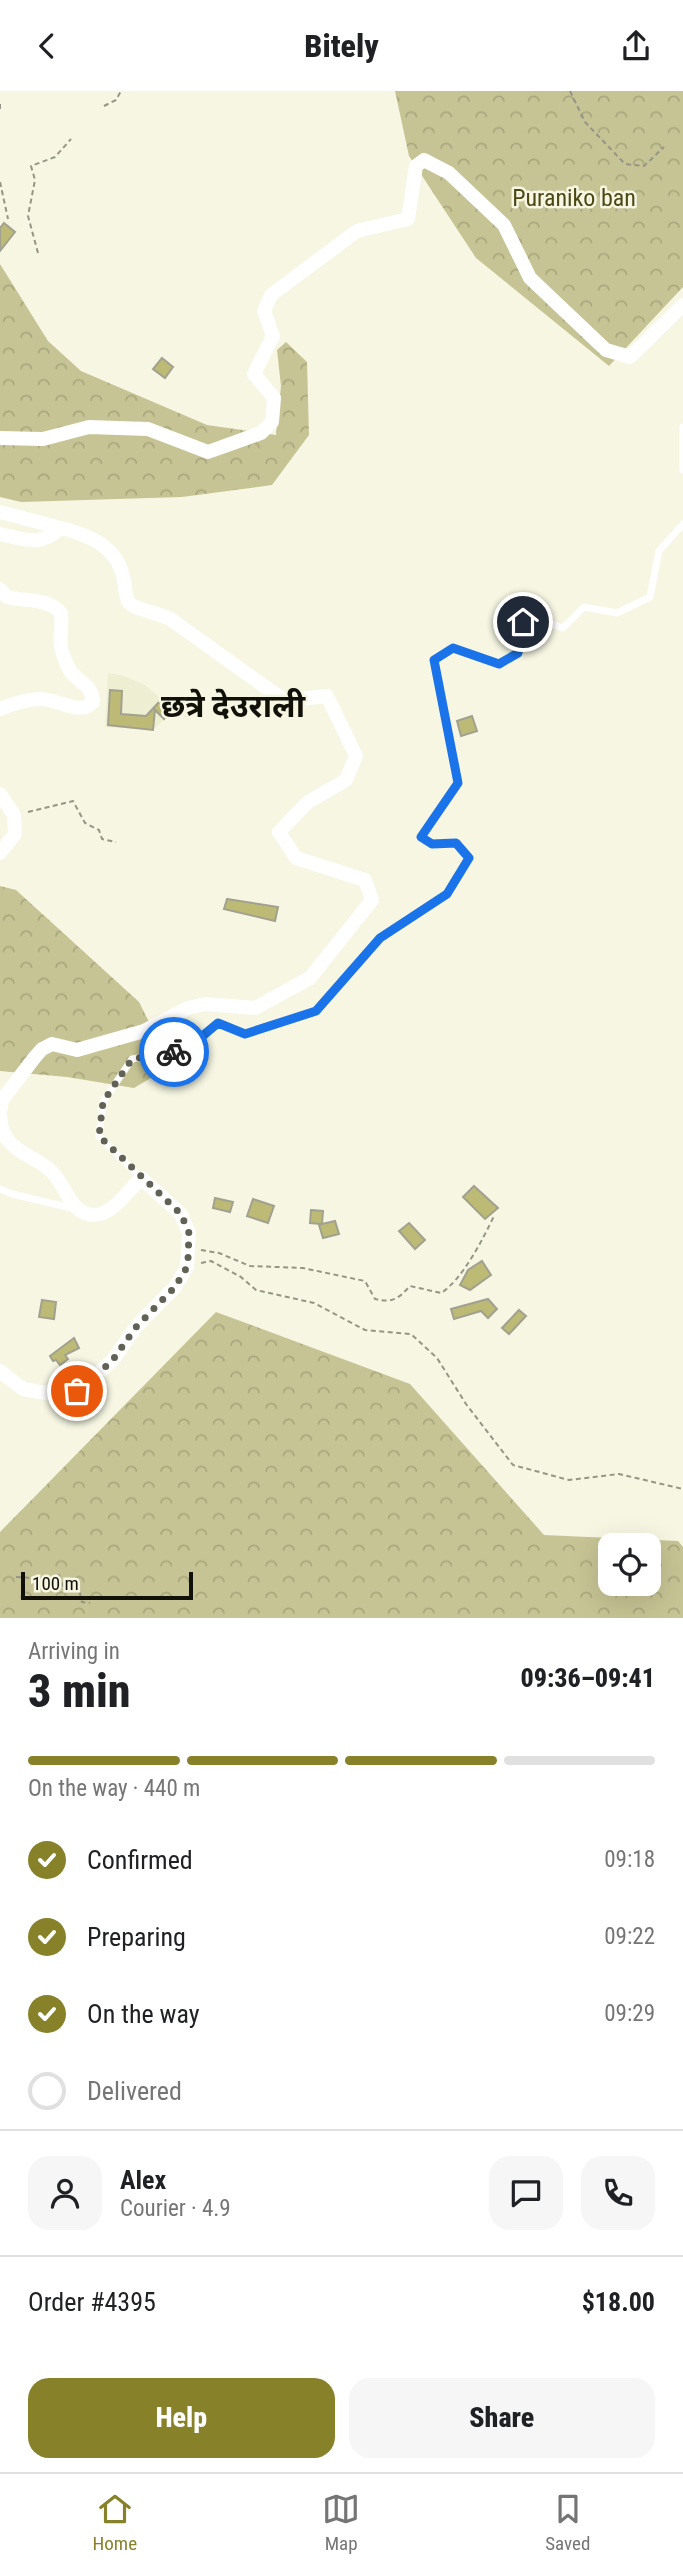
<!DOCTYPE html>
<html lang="en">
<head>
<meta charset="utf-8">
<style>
	:root { --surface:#fff; --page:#f6f6f6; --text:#202124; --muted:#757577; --line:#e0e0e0; --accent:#878129 }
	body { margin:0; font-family:"Roboto Condensed","Noto Sans Devanagari",sans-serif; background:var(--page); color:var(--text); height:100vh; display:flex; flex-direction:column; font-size:26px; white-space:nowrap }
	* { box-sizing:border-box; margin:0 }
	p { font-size:23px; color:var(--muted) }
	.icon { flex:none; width:38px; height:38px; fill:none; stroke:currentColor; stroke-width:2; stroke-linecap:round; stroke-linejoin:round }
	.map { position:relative; height:1527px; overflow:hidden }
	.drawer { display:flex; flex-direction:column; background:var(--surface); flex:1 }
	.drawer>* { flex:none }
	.controls { position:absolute; left:598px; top:1442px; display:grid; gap:14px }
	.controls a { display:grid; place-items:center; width:63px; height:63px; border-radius:14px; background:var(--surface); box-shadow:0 7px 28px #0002; font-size:35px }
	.scale { position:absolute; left:21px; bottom:18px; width:172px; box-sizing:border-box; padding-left:7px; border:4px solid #11110a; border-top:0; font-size:19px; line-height:24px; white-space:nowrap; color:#11110a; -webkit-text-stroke:5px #f6f6e3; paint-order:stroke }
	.pin { position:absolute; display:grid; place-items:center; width:60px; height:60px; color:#fff; margin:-30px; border:4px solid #fff; border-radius:50%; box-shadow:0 2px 7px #0007 }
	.courier { position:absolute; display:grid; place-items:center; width:70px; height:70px; margin:-35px; border:5px solid #1a73e8; border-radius:50%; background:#fff; color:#222; box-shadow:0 2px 9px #0007 }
	.headline em { font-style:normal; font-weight:800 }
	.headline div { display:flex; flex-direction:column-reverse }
	.headline { display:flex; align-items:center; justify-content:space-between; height:119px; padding:0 28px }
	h1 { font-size:46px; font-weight:800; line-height:52px }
	.bar { display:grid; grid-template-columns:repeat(4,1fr); gap:10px 7px; align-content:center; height:84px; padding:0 28px }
	.bar i { height:9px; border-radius:5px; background:var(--line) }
	.bar .on { background:var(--accent) }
	.bar p { grid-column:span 4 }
	.line { display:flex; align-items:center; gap:18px; padding:0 28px; border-top:2px solid var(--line) }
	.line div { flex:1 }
	.round { display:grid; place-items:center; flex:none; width:74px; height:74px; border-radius:21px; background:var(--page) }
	ol { padding:0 28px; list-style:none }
	li { display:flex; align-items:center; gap:21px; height:77px }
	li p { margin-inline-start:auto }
	li .icon { padding:7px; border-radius:50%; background:var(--accent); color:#fff; stroke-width:4 }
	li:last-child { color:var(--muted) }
	li i { width:38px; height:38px; border:4px solid var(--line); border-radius:50% }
	.action { display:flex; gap:14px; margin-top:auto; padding:14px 28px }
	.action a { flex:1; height:80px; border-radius:21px; background:var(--accent); color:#fff; font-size:28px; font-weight:800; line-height:80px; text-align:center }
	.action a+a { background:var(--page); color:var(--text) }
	header { display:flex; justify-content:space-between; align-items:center; height:91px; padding:0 28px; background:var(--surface); font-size:32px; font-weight:800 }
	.menu { display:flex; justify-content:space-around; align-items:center; height:98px; border-top:2px solid var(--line); background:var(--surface); font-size:19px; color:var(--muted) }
	.menu a { display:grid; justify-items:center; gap:4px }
	.menu .on { color:var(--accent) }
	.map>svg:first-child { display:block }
</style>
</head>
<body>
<header><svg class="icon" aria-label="back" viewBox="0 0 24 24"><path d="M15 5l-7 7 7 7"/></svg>Bitely<svg class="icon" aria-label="share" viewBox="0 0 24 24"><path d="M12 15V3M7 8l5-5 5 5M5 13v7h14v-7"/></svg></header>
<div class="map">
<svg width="683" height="1527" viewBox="0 0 683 1527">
	<defs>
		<pattern id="forest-crowns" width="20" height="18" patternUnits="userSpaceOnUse" patternTransform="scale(1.75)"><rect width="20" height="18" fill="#c6c494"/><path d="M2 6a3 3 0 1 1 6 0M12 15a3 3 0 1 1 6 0" fill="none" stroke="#a9a77e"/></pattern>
	</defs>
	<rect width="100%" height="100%" fill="#f6f6e3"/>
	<path fill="#eeeed3" d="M108,582L124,585L145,594L174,619L153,639L105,636Z"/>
	<g fill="url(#forest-crowns)" fill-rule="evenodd">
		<path d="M395,0H683V196L609,275L476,167L409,65Z"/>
		<path d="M0,173L48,250L81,280L207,334L276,344L281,295L277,259L286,251L307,271L309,344L272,394L182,406L21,411L0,406Z"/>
		<path d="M0,795L16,799L139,911L159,951L154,985L134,997L67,986L0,980Z"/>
		<path d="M216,1221L410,1293L544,1444L678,1450L683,1456V1527H0V1441ZM611,1454H649V1493H611Z"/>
	</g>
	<g fill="#bdba75" stroke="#a1a18f" stroke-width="2">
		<path d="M4,132L15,141L0,160V137Z"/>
		<path d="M162,267L173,276L165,287L153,278Z"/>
		<path d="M110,599L122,600L121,623L146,625L161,609L172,619L164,628L155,619L153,639L108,634Z"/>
		<path d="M472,625L477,640L461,645L457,630Z"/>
		<path d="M227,808L278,816L275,830L224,818Z"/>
		<path d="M474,1095L498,1117L485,1128L463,1106Z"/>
		<path d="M215,1107L233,1111L230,1121L213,1117Z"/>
		<path d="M253,1108L274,1115L268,1132L247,1125Z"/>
		<path d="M311,1119L323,1120L322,1133L335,1130L339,1143L323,1147L319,1134L322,1133L310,1132Z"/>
		<path d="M409,1132L425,1149L415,1158L399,1140Z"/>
		<path d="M482,1170L491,1184L470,1199L460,1194L468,1179Z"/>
		<path d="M488,1208L497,1218L488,1227L481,1220L454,1228L451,1218Z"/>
		<path d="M42,1209L56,1211L54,1228L39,1226Z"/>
		<path d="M519,1219L526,1225L509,1243L502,1237Z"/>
		<path d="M74,1247L79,1257L65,1264L68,1268L60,1274L56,1269L53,1270L50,1265Z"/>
	</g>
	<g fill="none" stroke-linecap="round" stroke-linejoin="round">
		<g stroke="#959587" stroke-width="2" stroke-dasharray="5 3.5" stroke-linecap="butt">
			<path d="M570,0L585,31L625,73L644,75L664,56"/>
			<path d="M0,13V20"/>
			<path d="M104,15L116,9L121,0"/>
			<path d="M0,91L8,128"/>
			<path d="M38,162L28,125L35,89L31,75L55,66L71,48"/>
			<path d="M28,721L73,710L85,732L99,739L102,748L116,751"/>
			<path d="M201,1159L219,1162L250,1175L303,1177L365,1190L375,1208C393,1212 398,1208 410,1195L441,1202C462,1189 483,1148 494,1125"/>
			<path d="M201,1172L211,1170L241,1186L256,1199L314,1212L365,1239L411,1243L437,1267L466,1313L513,1374L569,1389L619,1383L683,1398"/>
			<path d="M16,1486L47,1488L59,1484L63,1496L69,1491L72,1497L78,1494L82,1511L90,1512"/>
		</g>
		<g stroke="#fff" stroke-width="7">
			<path d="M683,336V379"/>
			<path d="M141,1087L99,1045L103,1011L132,968L187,958L218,932L245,943L316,920L380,847L447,803L469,767L456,752L432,753L421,746L459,692L434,569L453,557L499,573L518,562L523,531L531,526L563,537L584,516L617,522L650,506L659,460L683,433"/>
			<path d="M0,1098L12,1103L76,1118"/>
		</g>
		<g stroke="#fff" stroke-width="14">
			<path d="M0,347L43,348L89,336L148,338L208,361L261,342L272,331L274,307L254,283L273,245L264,220L271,204L357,140L408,128L416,75L424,69L449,82L504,134L530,187L606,259L630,266L683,214"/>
			<path d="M0,421L61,437"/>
			<path d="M0,443C27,449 39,456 61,437C89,444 116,455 123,485C126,495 124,503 129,512L135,516L169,527L275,603L287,609L327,605L356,665L346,689L308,711L279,741L296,767L365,789L372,809L310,887L255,917L205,913L188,917L144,940L98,953L77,959L52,953L42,958L35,966L2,1009L0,1021"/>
			<path d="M0,498L7,506C25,511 47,506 61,522C63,537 57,551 64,566C66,572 70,581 75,585C84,594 92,596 93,611C79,626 58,607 39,608C26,609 12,613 0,618"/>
			<path d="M0,703L14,724L15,743L0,762"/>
			<path d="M0,1024C2,1062 31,1061 51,1080C66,1094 70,1124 95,1124C113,1123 129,1099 141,1087L181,1123L189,1142L187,1176L175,1196L136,1236L112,1270L77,1300L45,1302L23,1298L0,1280"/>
		</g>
	</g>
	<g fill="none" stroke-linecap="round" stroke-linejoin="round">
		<path stroke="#616156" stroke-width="7" stroke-dasharray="0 12.6" d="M77,1300L112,1270L136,1236L175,1196L187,1176L188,1168L189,1142L181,1123L99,1045L103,1011L132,968L174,961"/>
		<path stroke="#1a73e8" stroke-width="9" d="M174,961L187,958L218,932L245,943L316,920L380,847L447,803L469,767L456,752L432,753L421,746L458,692L434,569L453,557L499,573L518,562L523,531"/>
	</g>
	<g text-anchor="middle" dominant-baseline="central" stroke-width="5" stroke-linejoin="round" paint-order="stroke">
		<g font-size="24" fill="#4b4813" stroke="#f6f6e3">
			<text x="574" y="107">Puraniko ban</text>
		</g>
		<g font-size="32" font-weight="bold" fill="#11110a" stroke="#f6f6e3">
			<text x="233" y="615">छत्रे देउराली</text>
		</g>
	</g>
</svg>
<div class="controls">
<a><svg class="icon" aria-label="locate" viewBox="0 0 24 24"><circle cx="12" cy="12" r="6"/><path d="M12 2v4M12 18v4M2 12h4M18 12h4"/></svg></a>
</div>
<div class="scale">100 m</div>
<div class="pin" style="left:77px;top:1300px;background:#ea580c"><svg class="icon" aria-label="bag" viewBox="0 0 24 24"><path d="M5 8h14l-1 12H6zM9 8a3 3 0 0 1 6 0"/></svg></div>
<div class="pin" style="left:523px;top:531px;background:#1f2937"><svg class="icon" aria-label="home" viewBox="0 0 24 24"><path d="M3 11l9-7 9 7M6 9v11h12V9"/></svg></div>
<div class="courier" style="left:174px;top:961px"><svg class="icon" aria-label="bike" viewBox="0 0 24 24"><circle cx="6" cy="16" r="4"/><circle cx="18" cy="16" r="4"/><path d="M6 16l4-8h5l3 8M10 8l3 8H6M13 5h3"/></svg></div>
</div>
<section class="drawer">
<div class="headline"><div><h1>3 min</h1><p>Arriving in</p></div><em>09:36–09:41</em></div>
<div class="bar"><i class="on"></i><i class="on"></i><i class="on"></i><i></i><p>On the way · 440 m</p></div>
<ol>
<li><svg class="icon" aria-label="check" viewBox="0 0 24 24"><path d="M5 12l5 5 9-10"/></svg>Confirmed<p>09:18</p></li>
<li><svg class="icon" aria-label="check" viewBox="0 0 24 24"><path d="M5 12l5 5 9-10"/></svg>Preparing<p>09:22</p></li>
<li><svg class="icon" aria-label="check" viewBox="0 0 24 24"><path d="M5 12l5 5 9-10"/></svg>On the way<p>09:29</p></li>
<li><i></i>Delivered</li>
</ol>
<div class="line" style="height:126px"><a class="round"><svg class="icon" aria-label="person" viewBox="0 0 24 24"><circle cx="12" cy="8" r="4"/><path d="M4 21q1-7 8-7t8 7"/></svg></a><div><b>Alex</b><p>Courier · 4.9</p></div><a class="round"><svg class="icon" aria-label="chat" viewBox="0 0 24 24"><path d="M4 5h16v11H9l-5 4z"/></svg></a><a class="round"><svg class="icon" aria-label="phone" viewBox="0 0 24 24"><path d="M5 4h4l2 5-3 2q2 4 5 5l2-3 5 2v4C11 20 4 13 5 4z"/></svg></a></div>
<div class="line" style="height:91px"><div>Order #4395</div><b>$18.00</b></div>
<div class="action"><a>Help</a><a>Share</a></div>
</section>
<nav class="menu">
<a class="on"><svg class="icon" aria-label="home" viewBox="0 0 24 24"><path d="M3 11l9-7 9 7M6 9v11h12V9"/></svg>Home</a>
<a><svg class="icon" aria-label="map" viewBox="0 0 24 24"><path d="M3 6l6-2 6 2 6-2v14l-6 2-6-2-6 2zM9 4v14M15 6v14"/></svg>Map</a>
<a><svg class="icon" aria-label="saved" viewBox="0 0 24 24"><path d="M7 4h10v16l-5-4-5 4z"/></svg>Saved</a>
</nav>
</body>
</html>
